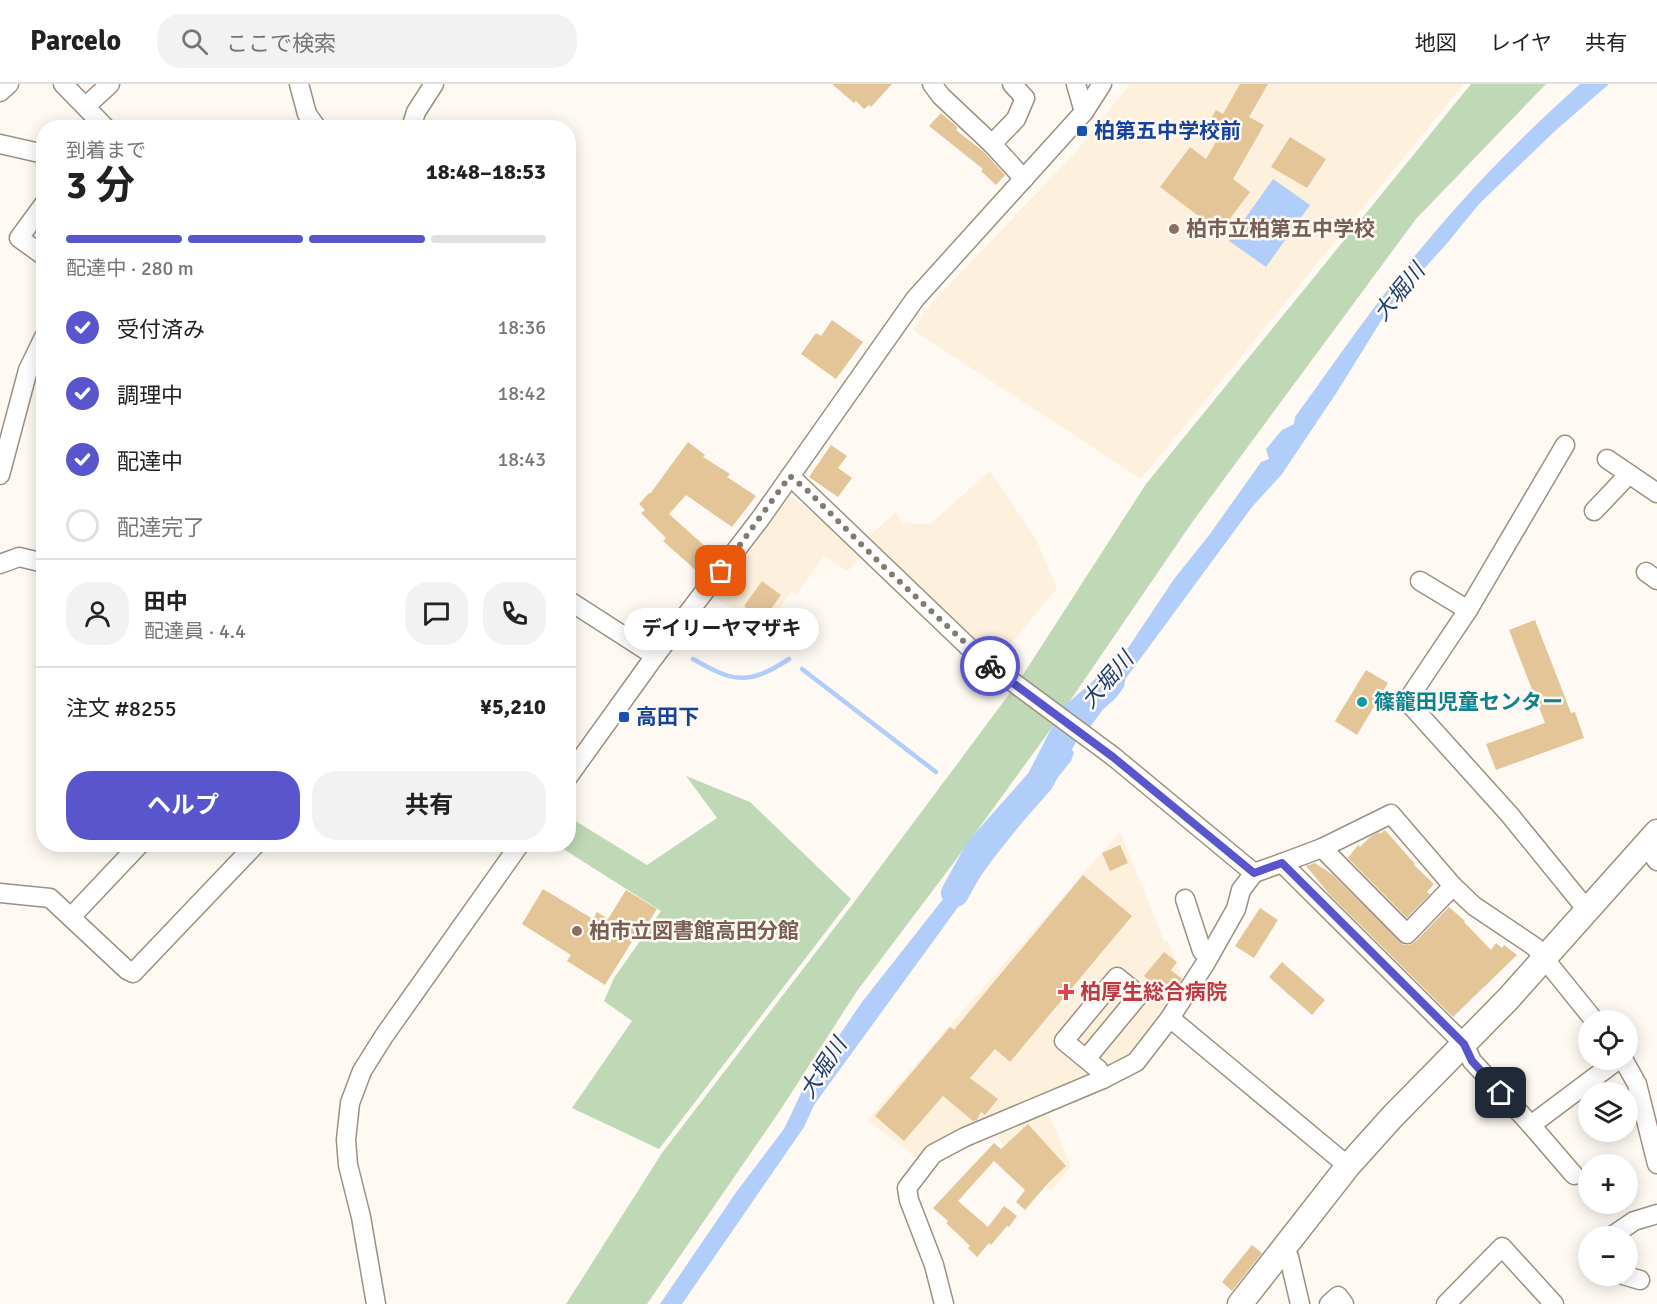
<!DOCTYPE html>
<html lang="ja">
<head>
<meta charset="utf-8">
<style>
	:root { --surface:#fff; --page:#f2f2f2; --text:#222; --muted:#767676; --line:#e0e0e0; --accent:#5955cd }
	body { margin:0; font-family:Signika,"Noto Sans JP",sans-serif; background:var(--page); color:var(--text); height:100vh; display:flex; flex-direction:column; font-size:22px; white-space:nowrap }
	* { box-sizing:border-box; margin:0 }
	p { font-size:20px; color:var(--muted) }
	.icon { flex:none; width:33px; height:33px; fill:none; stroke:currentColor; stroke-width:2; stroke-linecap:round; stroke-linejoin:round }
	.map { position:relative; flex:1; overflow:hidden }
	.panel { position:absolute; left:36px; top:36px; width:540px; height:732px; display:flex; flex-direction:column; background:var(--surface); border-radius:24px; box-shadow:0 3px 15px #0003 }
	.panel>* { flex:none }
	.buttons { position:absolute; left:1578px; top:926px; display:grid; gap:12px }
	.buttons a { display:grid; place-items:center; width:60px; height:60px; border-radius:50%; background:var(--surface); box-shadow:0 3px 15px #0003; font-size:30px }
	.pin { position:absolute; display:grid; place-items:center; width:51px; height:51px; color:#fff; margin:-26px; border-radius:12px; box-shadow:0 3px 9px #0006 }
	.courier { position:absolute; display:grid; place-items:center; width:60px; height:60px; margin:-30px; border:4px solid #5955cd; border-radius:50%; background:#fff; color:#222; box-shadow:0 2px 8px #0007 }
	.bubble { position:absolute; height:42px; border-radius:21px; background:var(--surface); box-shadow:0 3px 15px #0003; font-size:20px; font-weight:700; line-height:42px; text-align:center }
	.summary em { font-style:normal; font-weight:700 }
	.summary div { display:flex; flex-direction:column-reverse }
	.summary { display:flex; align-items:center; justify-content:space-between; height:102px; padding:0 30px }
	h1 { font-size:39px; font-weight:700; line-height:45px }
	.bar { display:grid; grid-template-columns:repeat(4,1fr); gap:9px 6px; align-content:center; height:72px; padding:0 30px }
	.bar i { height:8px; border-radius:4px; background:var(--line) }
	.bar .on { background:var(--accent) }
	.bar p { grid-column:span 4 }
	.line { display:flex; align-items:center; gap:15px; padding:0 30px; border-top:2px solid var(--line) }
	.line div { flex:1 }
	.round { display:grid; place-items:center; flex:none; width:63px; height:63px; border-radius:24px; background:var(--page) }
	ol { padding:0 30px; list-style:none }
	li { display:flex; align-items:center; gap:18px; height:66px }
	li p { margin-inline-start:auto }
	li .icon { padding:6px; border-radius:50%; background:var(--accent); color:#fff; stroke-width:4 }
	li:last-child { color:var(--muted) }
	li i { width:33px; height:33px; border:3px solid var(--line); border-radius:50% }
	.action { display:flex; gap:12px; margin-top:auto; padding:12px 30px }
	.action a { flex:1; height:69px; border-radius:24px; background:var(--accent); color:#fff; font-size:24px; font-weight:700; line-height:69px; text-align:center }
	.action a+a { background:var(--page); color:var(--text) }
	header { display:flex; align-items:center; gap:36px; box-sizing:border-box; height:84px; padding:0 30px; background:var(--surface); border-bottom:2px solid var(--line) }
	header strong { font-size:28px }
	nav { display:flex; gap:33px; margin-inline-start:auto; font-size:21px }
	.search { width:420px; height:54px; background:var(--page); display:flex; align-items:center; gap:15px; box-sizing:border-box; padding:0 21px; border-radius:24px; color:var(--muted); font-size:22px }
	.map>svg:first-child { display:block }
</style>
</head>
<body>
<header>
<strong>Parcelo</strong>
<div class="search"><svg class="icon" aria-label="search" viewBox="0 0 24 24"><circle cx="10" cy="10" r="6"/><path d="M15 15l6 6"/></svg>ここで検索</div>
<nav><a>地図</a><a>レイヤ</a><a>共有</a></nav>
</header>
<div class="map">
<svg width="1657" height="1220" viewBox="0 0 1657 1220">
	<rect width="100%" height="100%" fill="#fef9f2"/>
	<g fill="#fdf0dc">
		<path d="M1130,0H1464L1141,395L913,246L931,220L1075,69Z"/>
		<path d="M990,387L1036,455L1057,504L998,576L866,455L896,428L903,439L930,440Z"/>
		<path d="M790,412L831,443L860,473L848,487L824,472L796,511L791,508L763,547L717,514Z"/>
		<path d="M1120,748L1164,857H1168L1186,903L1137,972L1012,1023L949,1053L921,1077L867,1036Z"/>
		<path d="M1042,1028L1048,1029L1071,1082L1051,1107L992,1049Z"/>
	</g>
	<g fill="#bfd9b6">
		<path d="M1471,0H1546L1416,135L1193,437L1048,649L955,777L857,907L781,1025L647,1220H566L662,1069L855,817L1019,597L1146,400Z"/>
		<path d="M686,692L750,718L851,815L659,1065L572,1024L632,937L604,917L614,894L661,827L557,761L568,760L569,733L647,781L717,734Z"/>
	</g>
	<g fill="#b1cdf9">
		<path d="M1580,0H1609L1555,47L1479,120L1449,157L1389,224L1337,308L1282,390L1252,423L1090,643L1072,636L1098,609L1174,495L1210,450L1261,378L1269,375L1266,365L1282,346L1294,340L1295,333C1337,275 1378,215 1424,161C1472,103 1524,50 1580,0Z"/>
		<path d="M1273,95L1310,121L1266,183L1229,157Z"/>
		<path d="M1063,658L1074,668L1071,677L993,775L814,1021L804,1043L682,1220H660L737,1107L784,1045L804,1003L862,918L1025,711Z"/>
	</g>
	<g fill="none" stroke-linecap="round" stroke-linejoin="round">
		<g stroke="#b1cdf9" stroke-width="4.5">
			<path d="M693,575C733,598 748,602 789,575"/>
			<path d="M802,585L936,688"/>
		</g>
		<path stroke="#b1cdf9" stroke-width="28" d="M955,809L979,766L1040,697L1073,633L1105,605L1111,597"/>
	</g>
	<g fill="#e3c598">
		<path d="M832,0H892L871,23L869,21L864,25L856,17L854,19Z"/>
		<path d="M1240,0H1268L1249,33L1264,41L1233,95L1250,108L1220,148L1160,103L1190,63L1206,75L1220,51L1206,43L1216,26L1223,30Z"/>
		<path d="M941,29L958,44L956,46L984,68L1005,91L996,101L981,87L983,85L929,42Z"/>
		<path d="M1290,53L1326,75L1307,104L1271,83Z"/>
		<path d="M832,236L863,258L836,295L801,270L816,249L821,252Z"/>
		<path d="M688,358L705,371L703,373L730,390L727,393L756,412L732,443L686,411L669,430L716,472L700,490L663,457L666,454L641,429L645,426L639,420L649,409L650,410Z"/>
		<path d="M831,361L847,372L838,384L852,394L838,413L809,393Z"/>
		<path d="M762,497L781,511L759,541L742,528L746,523L744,522Z"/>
		<path d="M1535,536L1571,629L1575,628L1584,654L1496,686L1486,660L1545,639L1509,546Z"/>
		<path d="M1366,586L1388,599L1357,651L1335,637Z"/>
		<path d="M1385,746L1415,780L1414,781L1434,800L1427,808L1430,810L1407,834L1348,774L1358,761L1360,763L1370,753L1379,748L1380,750Z"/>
		<path d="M1120,761L1128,779L1110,787L1102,769Z"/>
		<path d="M1315,779L1333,791L1404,861H1409L1415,858L1449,823L1465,837L1464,838L1491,866L1496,859L1502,864L1504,861L1517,871L1453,933L1330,811L1306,782Z"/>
		<path d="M1083,791L1132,832L1010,978L995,965L970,994L998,1015L985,1031L981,1028L977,1036L973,1037L943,1012L904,1057L875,1032L950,943L954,946Z"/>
		<path d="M543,805L593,835L597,828L608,835L626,806L657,825L636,858L633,856L605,901L567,877L571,871L522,840Z"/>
		<path d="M1260,824L1278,836L1254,874L1235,862Z"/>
		<path d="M1164,868L1177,878L1171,886L1182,895L1170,913L1144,892Z"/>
		<path d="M1282,878L1325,916L1312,931L1269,893Z"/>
		<path d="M1028,1040L1066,1082L1048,1099L1025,1126L1016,1118L1025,1106L994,1077L958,1117L988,1143L1004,1122L1017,1132L1009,1143L1007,1142L991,1161L989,1159L977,1173L968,1164L970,1162L964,1156L946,1139L948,1137L933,1124L994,1059L1001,1065Z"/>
		<path d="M1252,1161L1262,1169L1232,1207L1222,1198Z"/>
	</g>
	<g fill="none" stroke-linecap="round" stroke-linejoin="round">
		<defs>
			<g id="street">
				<path d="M63,0L106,44"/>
				<path d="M299,0L307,30L317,44"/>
				<path d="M932,0L941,12L992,60L1024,95"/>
				<path d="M1076,0L1084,28"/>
				<path d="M0,8L9,0"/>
				<path d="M86,22L110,0"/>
				<path d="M411,44L416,28L434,0"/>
				<path d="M0,60L44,70"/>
				<path d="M992,60L1016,35L1025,14L1012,0"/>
				<path d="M44,120L19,154L44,172"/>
				<path d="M1565,361L1468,526L1407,617L1509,730L1588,827"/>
				<path d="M1607,375L1657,409"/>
				<path d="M0,391L28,286L44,253"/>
				<path d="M790,392L979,573L1114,673L1254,789L1282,779L1464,960L1472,977L1531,1041L1619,975"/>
				<path d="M1594,427L1629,390"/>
				<path d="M0,480L19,473L44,479"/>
				<path d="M1646,488L1657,496"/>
				<path d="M1420,497L1468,526"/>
				<path d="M568,516L655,572"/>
				<path d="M568,693L655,572L760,435L915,215L1084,28L1102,0"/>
				<path d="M1646,762L1657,777"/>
				<path d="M1322,764L1407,850L1453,802"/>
				<path d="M1282,779L1322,764L1391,730L1453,802L1474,822L1535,863L1594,936"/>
				<path d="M0,809L50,814L127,886L133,889L256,760"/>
				<path d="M1185,815L1202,867L1210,871"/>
				<path d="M71,833L140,760"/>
				<path d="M1170,934L1348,1082"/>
				<path d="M1086,975L1139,911L1117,893L1064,957L1098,985L1103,995"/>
				<path d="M1623,975L1637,1000L1657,1080"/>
				<path d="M1531,1041L1574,1091"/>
				<path d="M1612,1152L1634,1137L1657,1130"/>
				<path d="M1282,1167L1289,1173L1300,1220"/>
				<path d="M1623,1191L1640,1196"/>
				<path d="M376,1220L361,1133L348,1081L346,1056L350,1019L362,987L384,952L520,760"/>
				<path d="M944,1220L934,1181L909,1116L907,1104L933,1070L965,1053L1103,995L1136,978L1170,934L1205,880L1236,825L1241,806L1254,789"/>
				<path d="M1329,1220L1338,1212L1344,1220"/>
				<path d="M1446,1220L1502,1163L1554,1220"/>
			</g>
			<path id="secondary" d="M1240,1220L1348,1082L1393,1032L1508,915L1657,748"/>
		</defs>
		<use href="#street" stroke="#9c9181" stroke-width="21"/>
		<use href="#secondary" stroke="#9c9181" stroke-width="27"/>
		<use href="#street" stroke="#fff" stroke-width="18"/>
		<use href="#secondary" stroke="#fff" stroke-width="24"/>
	</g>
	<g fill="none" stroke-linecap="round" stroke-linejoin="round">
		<path stroke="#807b74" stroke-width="6" stroke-dasharray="0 10.8" d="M721,487L790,392L808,407L884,483L990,582"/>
		<path stroke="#5955cd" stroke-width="8" d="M990,582L1113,673L1254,789L1282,779L1464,960L1472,977L1501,1009"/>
	</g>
	<g fill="#1a4fb4" stroke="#fef9f2" stroke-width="2">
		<rect x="1076" y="41" width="12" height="12" rx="3"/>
		<rect x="618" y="627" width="12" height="12" rx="3"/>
	</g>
	<g fill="#8d6e63" stroke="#fef9f2" stroke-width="2">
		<circle cx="1174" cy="145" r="6"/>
		<circle cx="577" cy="847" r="6"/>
	</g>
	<circle fill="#0f9aa8" stroke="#fef9f2" stroke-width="2" cx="1362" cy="618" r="6"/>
	<path fill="#e0444e" stroke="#fef9f2" stroke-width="2" d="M1063 899h6v6h6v6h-6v6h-6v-6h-6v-6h6z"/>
	<g text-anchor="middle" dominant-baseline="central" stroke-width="5" stroke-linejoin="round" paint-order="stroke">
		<g font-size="21" font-weight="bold" fill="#164399" stroke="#fef9f2" text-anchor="start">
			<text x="1094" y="47">柏第五中学校前</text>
			<text x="636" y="633">高田下</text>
		</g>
		<g font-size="21" font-weight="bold" fill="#785e54" stroke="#fef9f2" text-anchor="start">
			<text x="1186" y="145">柏市立柏第五中学校</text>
			<text x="589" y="847">柏市立図書館高田分館</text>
		</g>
		<g font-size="21" font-weight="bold" fill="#0d838f" stroke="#fef9f2" text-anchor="start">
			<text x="1374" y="618">篠籠田児童センター</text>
		</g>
		<g font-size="21" font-weight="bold" fill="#be3a42" stroke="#fef9f2" text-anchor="start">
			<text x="1080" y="908">柏厚生総合病院</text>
		</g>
		<g font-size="22" font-style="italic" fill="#1c3e72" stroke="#fef9f2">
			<text transform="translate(1399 208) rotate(-51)">大堀川</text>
			<text transform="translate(1107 596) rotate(-49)">大堀川</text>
			<text transform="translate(823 984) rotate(-57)">大堀川</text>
		</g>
	</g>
</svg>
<div class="buttons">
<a><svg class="icon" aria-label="locate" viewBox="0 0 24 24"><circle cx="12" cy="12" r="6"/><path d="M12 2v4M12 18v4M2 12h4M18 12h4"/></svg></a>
<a><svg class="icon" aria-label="layers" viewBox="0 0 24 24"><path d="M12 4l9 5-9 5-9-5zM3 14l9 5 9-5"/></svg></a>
<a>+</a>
<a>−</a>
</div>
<div class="pin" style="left:721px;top:487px;background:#ea580c"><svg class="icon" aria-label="bag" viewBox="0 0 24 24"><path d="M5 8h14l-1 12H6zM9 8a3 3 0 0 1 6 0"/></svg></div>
<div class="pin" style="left:1501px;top:1009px;background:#1f2937"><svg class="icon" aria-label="home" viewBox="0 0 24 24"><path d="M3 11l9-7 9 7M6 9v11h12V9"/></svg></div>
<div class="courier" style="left:990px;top:582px"><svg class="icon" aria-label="bike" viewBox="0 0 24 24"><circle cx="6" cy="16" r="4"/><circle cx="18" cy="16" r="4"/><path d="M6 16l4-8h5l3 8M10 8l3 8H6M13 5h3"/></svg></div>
<div class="bubble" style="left:624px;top:524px;width:195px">デイリーヤマザキ</div>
<section class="panel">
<div class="summary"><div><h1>3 分</h1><p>到着まで</p></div><em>18:48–18:53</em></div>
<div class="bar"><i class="on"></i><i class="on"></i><i class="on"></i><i></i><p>配達中 · 280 m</p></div>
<ol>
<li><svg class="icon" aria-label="check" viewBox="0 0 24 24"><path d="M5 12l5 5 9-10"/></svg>受付済み<p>18:36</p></li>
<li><svg class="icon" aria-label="check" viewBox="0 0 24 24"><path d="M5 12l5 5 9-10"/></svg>調理中<p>18:42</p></li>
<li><svg class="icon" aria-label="check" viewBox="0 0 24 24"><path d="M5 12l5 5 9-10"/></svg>配達中<p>18:43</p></li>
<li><i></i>配達完了</li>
</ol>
<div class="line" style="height:108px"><a class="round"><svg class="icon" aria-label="person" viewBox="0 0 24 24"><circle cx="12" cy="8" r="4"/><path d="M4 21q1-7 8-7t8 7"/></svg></a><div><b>田中</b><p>配達員 · 4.4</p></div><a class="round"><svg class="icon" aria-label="chat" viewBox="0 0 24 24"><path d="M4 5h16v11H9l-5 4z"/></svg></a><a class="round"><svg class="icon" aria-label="phone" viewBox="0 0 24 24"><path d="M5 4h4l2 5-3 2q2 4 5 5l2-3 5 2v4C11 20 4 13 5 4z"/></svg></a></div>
<div class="line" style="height:78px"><div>注文 #8255</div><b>¥5,210</b></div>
<div class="action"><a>ヘルプ</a><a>共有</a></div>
</section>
</div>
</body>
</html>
